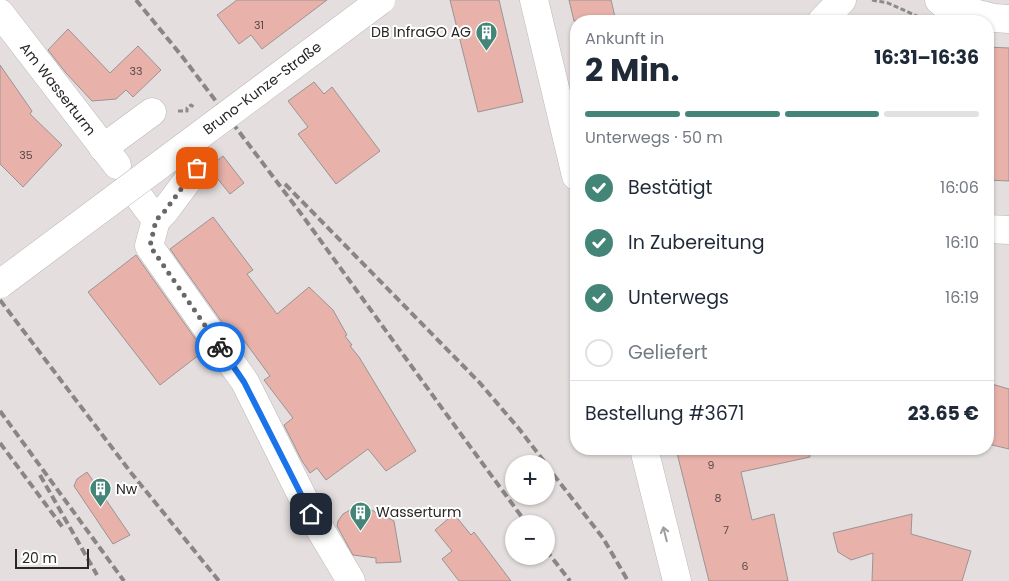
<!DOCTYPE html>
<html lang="de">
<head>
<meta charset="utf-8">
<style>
	:root { --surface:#fff; --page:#f6f6f7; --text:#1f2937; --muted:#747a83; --line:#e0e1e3; --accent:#438678 }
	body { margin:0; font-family:Poppins,sans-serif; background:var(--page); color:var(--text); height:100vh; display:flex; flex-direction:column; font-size:19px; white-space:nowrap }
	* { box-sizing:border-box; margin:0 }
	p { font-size:16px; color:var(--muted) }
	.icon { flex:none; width:28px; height:28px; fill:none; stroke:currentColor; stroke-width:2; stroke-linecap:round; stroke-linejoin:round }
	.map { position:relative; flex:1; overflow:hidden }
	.details { position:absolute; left:570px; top:15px; width:424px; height:440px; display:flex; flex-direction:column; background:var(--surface); border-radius:20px; box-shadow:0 1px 4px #0004 }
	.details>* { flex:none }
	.tools { position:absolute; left:505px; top:455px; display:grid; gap:10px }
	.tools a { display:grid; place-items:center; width:50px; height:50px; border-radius:50%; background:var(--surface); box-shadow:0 1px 4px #0004; font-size:25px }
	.scale { position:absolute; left:15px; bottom:12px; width:74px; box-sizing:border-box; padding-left:5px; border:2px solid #282626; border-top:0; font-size:14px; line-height:18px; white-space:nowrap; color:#282626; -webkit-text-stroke:4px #fff; paint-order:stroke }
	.pin { position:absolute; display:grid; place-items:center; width:42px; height:42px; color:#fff; margin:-21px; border-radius:10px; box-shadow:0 2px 8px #0006 }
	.courier { position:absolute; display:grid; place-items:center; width:50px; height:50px; margin:-25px; border:4px solid #1a73e8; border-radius:50%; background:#fff; color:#222; box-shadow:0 1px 6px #0007 }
	.head em { font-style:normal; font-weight:700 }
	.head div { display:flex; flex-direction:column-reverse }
	.head { display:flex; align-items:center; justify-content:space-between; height:85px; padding:0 15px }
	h1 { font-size:32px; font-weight:700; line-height:38px }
	.bar { display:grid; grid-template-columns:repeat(4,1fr); gap:8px 5px; align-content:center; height:60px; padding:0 15px }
	.bar i { height:6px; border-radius:4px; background:var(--line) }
	.bar .on { background:var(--accent) }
	.bar p { grid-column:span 4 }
	.line { display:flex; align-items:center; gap:12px; padding:0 15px; border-top:1px solid var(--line) }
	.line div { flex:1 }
	ol { padding:0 15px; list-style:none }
	li { display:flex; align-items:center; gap:15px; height:55px }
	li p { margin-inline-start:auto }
	li .icon { padding:5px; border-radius:50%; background:var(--accent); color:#fff; stroke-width:4 }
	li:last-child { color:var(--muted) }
	li i { width:28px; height:28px; border:2px solid var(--line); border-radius:50% }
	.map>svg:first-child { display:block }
</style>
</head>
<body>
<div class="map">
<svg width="1009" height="581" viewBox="0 0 1009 581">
	<rect width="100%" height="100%" fill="#e4dfde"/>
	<g fill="#e8b2ab" stroke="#999493">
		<path d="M237,0H327L262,49L251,35L239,44L217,15Z"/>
		<path d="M450,0H499L523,102L478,112Z"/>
		<path d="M569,0H611L616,21H574Z"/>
		<path d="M68,29L110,73L138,46L161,70L133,97L126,90L116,99L92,101L66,73L48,50Z"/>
		<path d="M988,47L1009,48V181L988,180Z"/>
		<path d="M0,65L32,111L30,114L62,145L23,187L0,164Z"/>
		<path d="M314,82L324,94L332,87L380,151L336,184L298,134L308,127L288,101Z"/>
		<path d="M223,156L244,183L230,194L212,172V165Z"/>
		<path d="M213,217L253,270L247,274L277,314L309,287L333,310L347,335L345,336L352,345L350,346L359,357L416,451L386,471L368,449L326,480L317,468L310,473L302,461L284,425L293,418L264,380L270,376L240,335L236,338L231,331L229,332L170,249Z"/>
		<path d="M136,255L204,351L160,385L88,292Z"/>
		<path d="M988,383L1009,389V449L988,444Z"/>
		<path d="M676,449H809L810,457L741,472L752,520L774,514L788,581H709Z"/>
		<path d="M87,472L130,535L113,544L74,486L77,479Z"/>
		<path d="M358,507L366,508L374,511L380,517L384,516L394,521L401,562L376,563V558L353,555L337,526L338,521L343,514L350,510Z"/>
		<path d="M454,514L471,535L474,532L511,581H459L442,559L452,551L435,530Z"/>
		<path d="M912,514L911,534L971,551L962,581H872L873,553L851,560L838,552L833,533Z"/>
	</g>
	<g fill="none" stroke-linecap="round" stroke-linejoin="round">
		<defs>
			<g id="minor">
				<path d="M534,0L576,176"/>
				<path d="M939,0L946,6L994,18L1009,19"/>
				<path d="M0,13L117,165"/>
				<path d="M822,21L842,0"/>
				<path d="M103,148L152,112"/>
				<path d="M139,197L156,220L149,246L245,382L311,514L351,581"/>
				<path d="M156,220L164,212L197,168"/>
				<path d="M988,229L1009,230"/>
				<path d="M644,449L677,581"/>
			</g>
		</defs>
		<use href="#minor" stroke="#bcb7b6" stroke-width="29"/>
		<g stroke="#8f8b8a" stroke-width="3" stroke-dasharray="5 2.5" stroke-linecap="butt">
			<path d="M872,0L888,3L919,17"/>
			<path d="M178,111H187V108L191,105L195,108"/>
		</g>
		<use href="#minor" stroke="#fff" stroke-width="28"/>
		<g stroke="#898685" stroke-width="4" stroke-dasharray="8 4" stroke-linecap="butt">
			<path d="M136,0L181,55L302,215L444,411L527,524"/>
			<path d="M285,184L479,382L520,430L546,464"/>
			<path d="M0,300L132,474L219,581"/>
			<path d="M0,411L124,581"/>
			<path d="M0,443L64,529"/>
			<path d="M546,465L603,538L628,581"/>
			<path d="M40,475L97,575"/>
			<path d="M546,550L570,581"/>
		</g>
		<defs>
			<path id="minor-bridge" d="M0,284L381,0"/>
		</defs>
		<use href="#minor-bridge" stroke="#bcb7b6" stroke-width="29" stroke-linecap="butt"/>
		<use href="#minor-bridge" stroke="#fff" stroke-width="28"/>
	</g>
	<defs><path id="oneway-shaft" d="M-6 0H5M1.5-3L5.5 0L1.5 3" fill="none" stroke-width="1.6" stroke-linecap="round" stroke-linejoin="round" transform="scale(1.25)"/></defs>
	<use stroke="#9e9d9d" href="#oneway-shaft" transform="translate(665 534) rotate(-104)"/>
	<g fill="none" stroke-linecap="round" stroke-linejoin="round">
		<path stroke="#6a6766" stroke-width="5" stroke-dasharray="0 9" d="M197,168L164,212L156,220L150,246L220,347"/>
		<path stroke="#1a73e8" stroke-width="6" d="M220,347L244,382L311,514"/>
	</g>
	<defs>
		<symbol id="building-pin" viewBox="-11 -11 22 30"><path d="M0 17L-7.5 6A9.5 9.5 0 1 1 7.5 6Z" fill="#438678" stroke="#fff"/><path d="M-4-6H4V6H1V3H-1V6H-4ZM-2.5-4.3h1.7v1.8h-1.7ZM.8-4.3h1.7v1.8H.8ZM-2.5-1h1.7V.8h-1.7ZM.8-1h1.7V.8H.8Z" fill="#fff"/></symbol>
	</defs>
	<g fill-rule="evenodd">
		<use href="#building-pin" x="474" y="20" width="25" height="34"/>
		<use href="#building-pin" x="88" y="476" width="25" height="34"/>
		<use href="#building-pin" x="348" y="500" width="25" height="34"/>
	</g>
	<g text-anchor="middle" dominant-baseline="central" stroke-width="4" stroke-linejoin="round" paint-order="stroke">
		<g font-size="11" fill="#584947">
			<text x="259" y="25">31</text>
			<text x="136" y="71">33</text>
			<text x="26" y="155">35</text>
			<text x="711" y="465">9</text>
			<text x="718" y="498">8</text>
			<text x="726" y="530">7</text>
			<text x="745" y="566">6</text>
		</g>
		<g font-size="14" fill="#282626" stroke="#fff" text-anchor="start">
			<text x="471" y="32" text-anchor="end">DB InfraGO AG</text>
			<text x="116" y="489">Nw</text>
			<text x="376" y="512">Wasserturm</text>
		</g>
		<g font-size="14" fill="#282626" stroke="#fff">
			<text transform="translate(262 88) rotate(-37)">Bruno-Kunze-Straße</text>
			<text transform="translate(58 89) rotate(52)">Am Wasserturm</text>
		</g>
	</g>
</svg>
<div class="tools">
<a>+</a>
<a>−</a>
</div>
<div class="scale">20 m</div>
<div class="pin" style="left:197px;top:168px;background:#ea580c"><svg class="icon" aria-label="bag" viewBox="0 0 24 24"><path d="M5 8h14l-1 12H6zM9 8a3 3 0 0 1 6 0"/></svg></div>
<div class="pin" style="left:311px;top:514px;background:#1f2937"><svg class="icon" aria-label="home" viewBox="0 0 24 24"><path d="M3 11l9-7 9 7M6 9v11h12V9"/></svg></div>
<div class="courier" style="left:220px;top:347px"><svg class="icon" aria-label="bike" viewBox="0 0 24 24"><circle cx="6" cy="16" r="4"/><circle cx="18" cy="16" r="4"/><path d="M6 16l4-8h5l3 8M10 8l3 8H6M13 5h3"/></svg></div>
<section class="details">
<div class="head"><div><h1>2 Min.</h1><p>Ankunft in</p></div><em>16:31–16:36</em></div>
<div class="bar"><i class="on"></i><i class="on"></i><i class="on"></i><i></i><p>Unterwegs · 50 m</p></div>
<ol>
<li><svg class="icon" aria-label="check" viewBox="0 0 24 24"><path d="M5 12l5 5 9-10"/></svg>Bestätigt<p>16:06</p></li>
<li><svg class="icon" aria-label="check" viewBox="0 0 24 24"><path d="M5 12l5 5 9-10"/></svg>In Zubereitung<p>16:10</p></li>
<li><svg class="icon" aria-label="check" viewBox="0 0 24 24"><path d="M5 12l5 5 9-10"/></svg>Unterwegs<p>16:19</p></li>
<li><i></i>Geliefert</li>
</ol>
<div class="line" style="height:65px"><div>Bestellung #3671</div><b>23.65 €</b></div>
</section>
</div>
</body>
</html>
